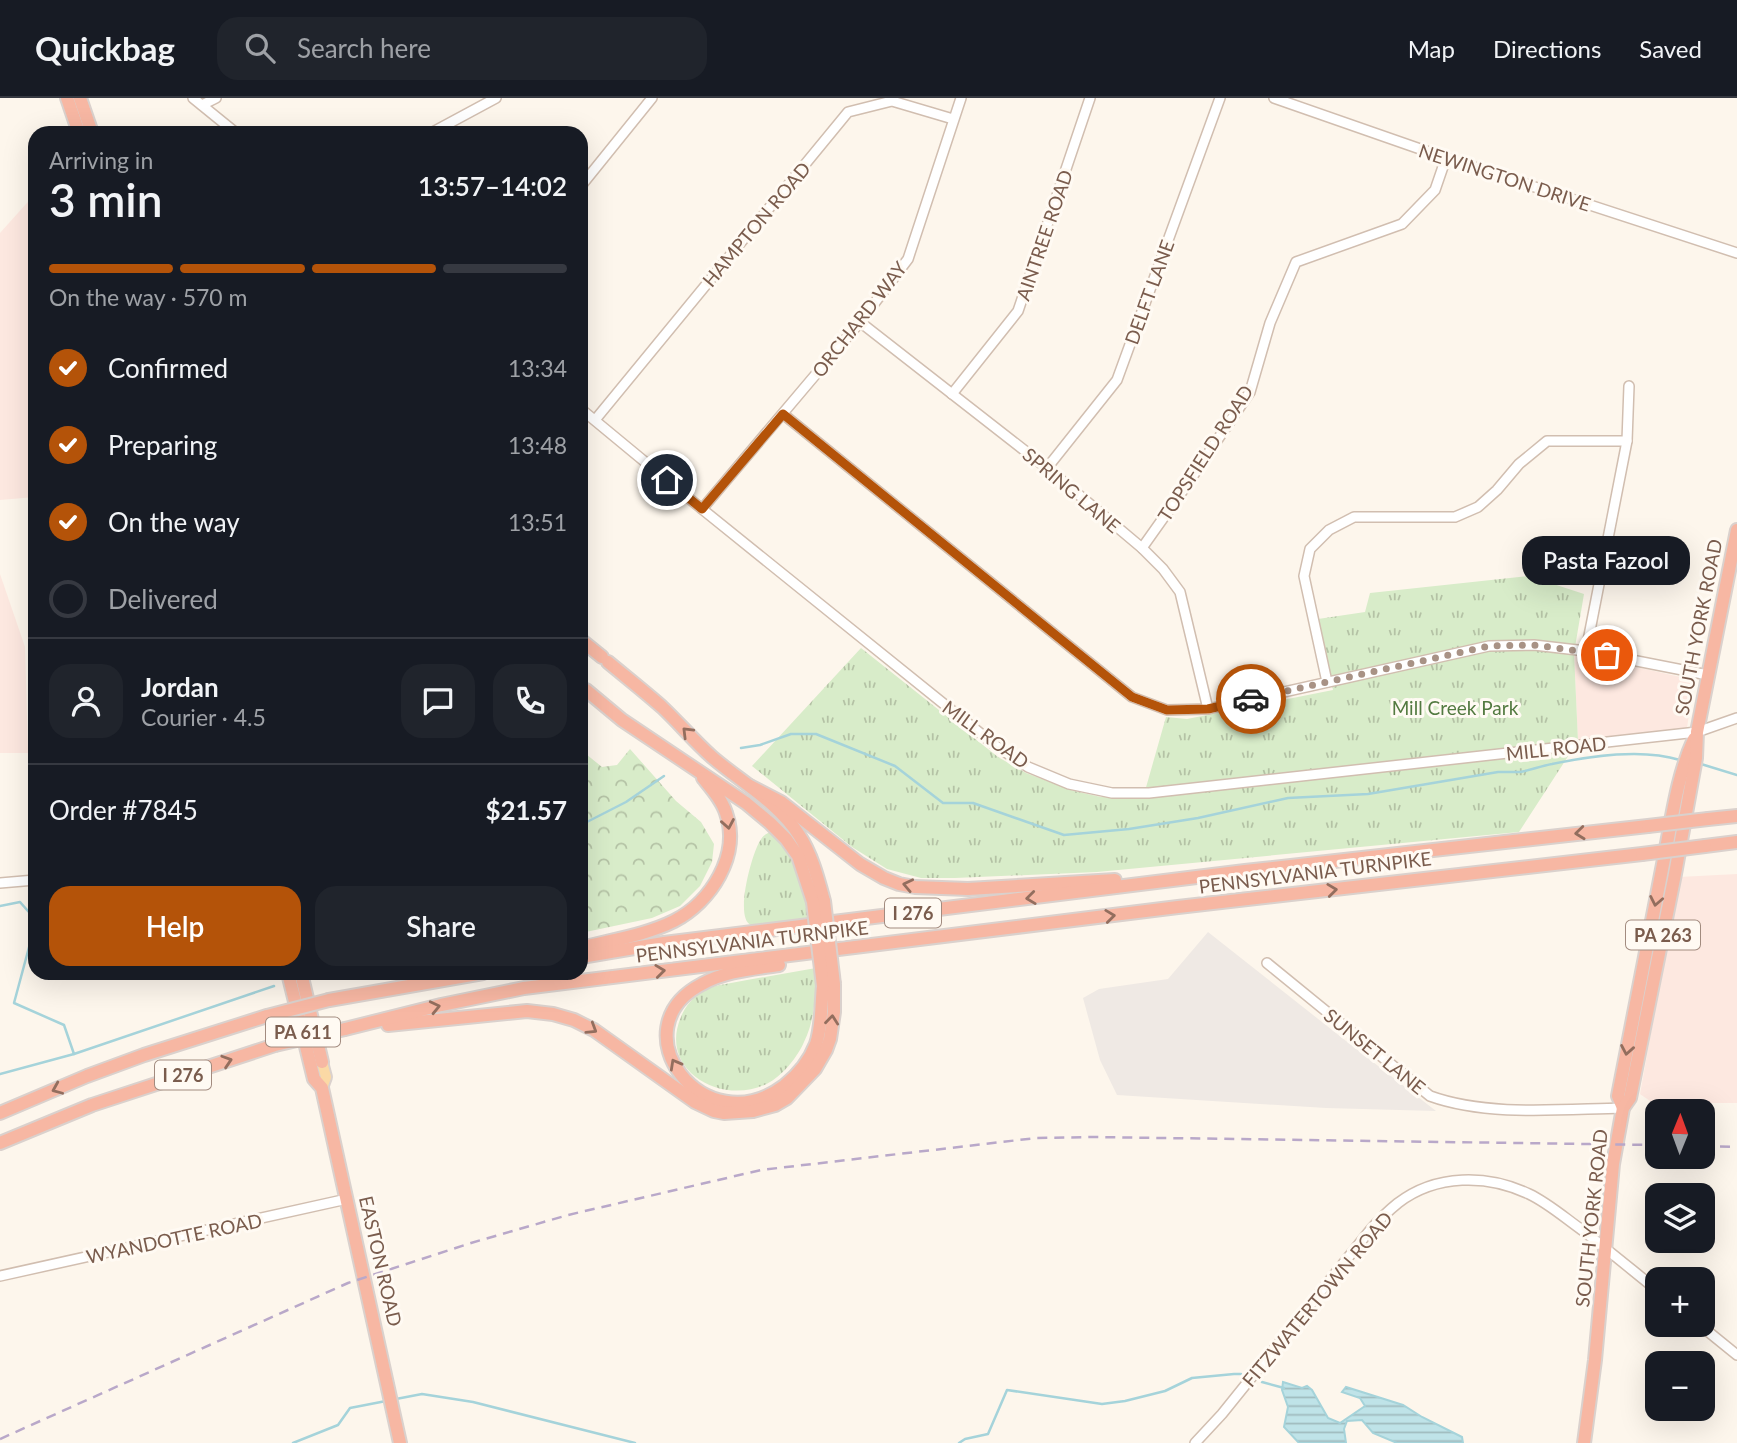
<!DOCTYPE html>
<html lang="en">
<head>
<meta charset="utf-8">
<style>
	:root { --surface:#171b24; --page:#20242c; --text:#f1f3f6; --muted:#9ea1a6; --line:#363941; --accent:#b45309 }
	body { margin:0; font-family:Lato,sans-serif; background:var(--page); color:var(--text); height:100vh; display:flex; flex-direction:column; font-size:26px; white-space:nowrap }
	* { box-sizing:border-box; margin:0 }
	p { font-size:23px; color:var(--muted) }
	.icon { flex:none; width:38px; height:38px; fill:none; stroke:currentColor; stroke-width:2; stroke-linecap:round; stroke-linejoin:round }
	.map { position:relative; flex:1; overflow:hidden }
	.side { position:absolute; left:28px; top:28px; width:560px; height:854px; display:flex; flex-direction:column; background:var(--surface); border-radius:21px; box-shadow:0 7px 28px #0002 }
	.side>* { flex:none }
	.needle { width:46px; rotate:1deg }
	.fabs { position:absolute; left:1645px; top:1001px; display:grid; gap:14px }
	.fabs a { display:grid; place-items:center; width:70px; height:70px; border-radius:14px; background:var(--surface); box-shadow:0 7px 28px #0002; font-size:35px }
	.pin { position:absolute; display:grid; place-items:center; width:60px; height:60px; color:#fff; margin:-30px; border:4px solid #fff; border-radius:50%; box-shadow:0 2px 7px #0007 }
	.courier { position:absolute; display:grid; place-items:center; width:70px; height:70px; margin:-35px; border:5px solid #b45309; border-radius:50%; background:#fff; color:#222; box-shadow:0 2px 9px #0007 }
	.bubble { position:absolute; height:49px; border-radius:21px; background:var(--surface); box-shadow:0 7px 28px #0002; font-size:23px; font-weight:600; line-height:49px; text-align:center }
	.overview em { font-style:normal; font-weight:600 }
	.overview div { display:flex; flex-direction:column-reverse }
	.overview { display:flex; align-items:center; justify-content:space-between; height:119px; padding:0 21px }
	h1 { font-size:46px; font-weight:600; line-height:52px }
	.bar { display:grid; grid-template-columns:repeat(4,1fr); gap:10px 7px; align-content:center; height:84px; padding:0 21px }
	.bar i { height:9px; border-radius:5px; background:var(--line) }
	.bar .selected { background:var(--accent) }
	.bar p { grid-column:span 4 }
	.line { display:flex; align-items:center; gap:18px; padding:0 21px; border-top:2px solid var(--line) }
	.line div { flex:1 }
	.round { display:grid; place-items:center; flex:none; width:74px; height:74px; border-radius:21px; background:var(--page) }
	ol { padding:0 21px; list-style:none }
	li { display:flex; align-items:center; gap:21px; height:77px }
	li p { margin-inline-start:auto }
	li .icon { padding:7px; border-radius:50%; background:var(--accent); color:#fff; stroke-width:4 }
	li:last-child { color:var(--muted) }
	li i { width:38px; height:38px; border:4px solid var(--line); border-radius:50% }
	.action { display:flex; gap:14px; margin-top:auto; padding:14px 21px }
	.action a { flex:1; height:80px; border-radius:21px; background:var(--accent); color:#fff; font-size:28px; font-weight:600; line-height:80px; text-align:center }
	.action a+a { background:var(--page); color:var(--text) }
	header { display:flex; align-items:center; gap:42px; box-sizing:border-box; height:98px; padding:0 35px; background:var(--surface); border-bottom:2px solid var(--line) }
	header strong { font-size:33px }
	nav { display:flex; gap:38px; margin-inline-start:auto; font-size:24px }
	.search { width:490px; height:63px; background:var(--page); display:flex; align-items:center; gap:18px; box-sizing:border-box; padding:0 24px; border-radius:21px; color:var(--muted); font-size:26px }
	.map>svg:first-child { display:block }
</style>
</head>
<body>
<header>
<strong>Quickbag</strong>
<div class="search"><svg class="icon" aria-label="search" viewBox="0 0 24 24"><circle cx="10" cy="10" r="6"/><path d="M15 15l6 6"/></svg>Search here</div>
<nav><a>Map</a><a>Directions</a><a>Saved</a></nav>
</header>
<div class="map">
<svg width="1737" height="1345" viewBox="0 0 1737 1345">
	<defs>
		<pattern id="grass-tufts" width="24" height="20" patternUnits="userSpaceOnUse" patternTransform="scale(1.75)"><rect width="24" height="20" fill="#d8ecc9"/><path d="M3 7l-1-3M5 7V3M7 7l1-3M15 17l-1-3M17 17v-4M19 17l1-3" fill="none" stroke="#b4c2a5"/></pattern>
		<pattern id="forest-crowns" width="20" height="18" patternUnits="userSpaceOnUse" patternTransform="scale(1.75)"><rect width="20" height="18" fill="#d8ecc9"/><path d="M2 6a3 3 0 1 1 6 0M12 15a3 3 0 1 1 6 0" fill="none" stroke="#b4c2a5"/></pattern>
		<pattern id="water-rules" width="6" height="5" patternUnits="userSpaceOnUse" patternTransform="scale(1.75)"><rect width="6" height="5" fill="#bfe3e8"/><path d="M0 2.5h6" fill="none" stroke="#a0bbbe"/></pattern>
	</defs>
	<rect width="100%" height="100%" fill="#fdf6ec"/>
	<g fill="#fde8e0">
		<path d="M35,96V399L0,402V135Z"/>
		<path d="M0,476L25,549L28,655H0Z"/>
		<path d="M1574,555L1694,582L1687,630L1578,643Z"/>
		<path d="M1737,776V1005H1653L1640,996L1679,779Z"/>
	</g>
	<path fill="#efe9e4" d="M1208,834L1346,943L1436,1013L1326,1010L1117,997L1100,962L1083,900L1099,891L1168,881Z"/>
	<g fill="url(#grass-tufts)">
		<path d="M1529,478L1584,496L1574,555L1578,643L1519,734L1097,774L955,780H921L887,771L852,749L752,668L861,550L998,659L1026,675L1074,693L1101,699L1143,700L1166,619L1187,621L1333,592L1318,521L1365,514L1370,495Z"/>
		<path d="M768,735H772C797,756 803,791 812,822C799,823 762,831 751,827C734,820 752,755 760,743C763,738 763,738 768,735Z"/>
		<path d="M816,870C815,895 816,920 804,944C798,958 784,976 770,984C726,1010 657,974 681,919C685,908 694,898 705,892C718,886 733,885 747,882C770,878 793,874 816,870Z"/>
	</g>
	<path fill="url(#forest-crowns)" d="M630,651L676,703L701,724L714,746L712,764L700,788L680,808L652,820L581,835V652L602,669L617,667Z"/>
	<path fill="url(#water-rules)" stroke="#a5d3da" stroke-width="2" d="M1283,1284L1302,1290L1307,1288L1312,1292L1328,1320L1340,1325L1365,1308L1360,1300L1342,1294L1346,1289L1403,1307L1422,1319L1462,1339L1463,1345H1397L1373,1335L1362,1322L1347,1323L1344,1331L1346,1345H1299L1284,1329L1288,1309L1282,1292Z"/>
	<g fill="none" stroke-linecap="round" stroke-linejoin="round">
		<g stroke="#a5d3da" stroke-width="2.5">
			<path d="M741,650L760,647L791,636H816L895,668L943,705H973L1064,737L1129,731L1198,720L1288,700L1368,696L1498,674C1506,674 1513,674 1520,674C1531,672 1541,668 1552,666C1591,658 1642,650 1680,662"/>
			<path d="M1701,666L1737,677"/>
			<path d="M581,727L626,704L664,678"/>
			<path d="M0,808L20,804L35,821"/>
			<path d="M35,827L14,905L64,927L74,956"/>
			<path d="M0,976L74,956L274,888"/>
			<path d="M1262,1284L1284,1290"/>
			<path d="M396,1301L422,1296L473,1304L635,1345"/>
			<path d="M293,1345L338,1327L350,1310L386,1303"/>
			<path d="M959,1345L965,1341L988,1336L1007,1292L1102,1306L1125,1303L1165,1293L1192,1280L1234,1276H1241"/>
		</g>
		<defs>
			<g id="minor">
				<path d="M193,0L236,35"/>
				<path d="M1274,0L1446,60L1737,155"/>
				<path d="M202,7L216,0"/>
				<path d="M431,35L496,0"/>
				<path d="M581,88L652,0"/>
				<path d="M860,224L1047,370L1142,450L1163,471L1180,494L1208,611"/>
				<path d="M952,296L1018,213L1090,0"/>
				<path d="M581,311L702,411L996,648L1028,669L1069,686L1112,695H1149L1697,634L1737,620"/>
				<path d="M783,316L1132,599L1167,612L1208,611L1489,548L1534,547L1586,553L1708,577"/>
				<path d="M595,322L848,14L892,3L953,21"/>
				<path d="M1047,370L1117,282L1220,0"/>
				<path d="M702,411L860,224L908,161L961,0"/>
				<path d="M1142,450L1186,388L1250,294L1270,225L1296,164L1402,126L1435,92L1446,60"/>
				<path d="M1586,553L1627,343L1629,288"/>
				<path d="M1327,584L1304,478L1310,451L1329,432L1354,419H1455L1478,409L1497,392L1519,366L1547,343H1627"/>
				<path d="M0,785L35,782"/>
				<path d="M1267,865L1430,998C1488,1019 1562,1011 1623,1010"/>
				<path d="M0,1178L347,1101"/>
				<path d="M1700,1227L1737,1257"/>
				<path d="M1195,1345L1222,1316L1371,1131C1379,1122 1388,1113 1398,1105C1436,1076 1487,1076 1529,1096C1548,1105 1565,1120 1582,1132C1608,1152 1632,1172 1657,1192"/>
			</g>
			<path id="major" d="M322,964L326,979L322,990"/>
			<g id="highway">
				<path d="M67,0L79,35"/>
				<path d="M80,0L92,35"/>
				<path d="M581,542L602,559"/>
				<path d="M608,564C626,579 645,594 662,609C679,625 694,643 712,659C741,684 778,704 799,737C812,757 818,781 824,803"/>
				<path d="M586,592L622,622L746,705L770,725L786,741L798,758L813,804"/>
				<path d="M750,688L781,704L860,766L884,780L899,786L915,789L968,791L1115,782"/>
				<path d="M1708,721L1737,718"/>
				<path d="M1705,748L1737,744"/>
				<path d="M581,850C611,842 646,837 674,823C711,804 741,757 726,715C722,702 712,691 703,680"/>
				<path d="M581,859L664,845L1245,773L1648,728"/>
				<path d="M779,867C753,871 725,873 702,886C616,931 704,1048 784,988C798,977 809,964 816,946C822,928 821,907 823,888"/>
				<path d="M288,875L314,981L322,990L400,1345"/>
				<path d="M301,875L322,964"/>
				<path d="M329,902L483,875"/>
				<path d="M388,927L527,913L553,916L574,922L594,932L695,1004L714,1013L724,1015L753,1013L775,1007L787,1000L815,971L826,952L830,941L834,914V886"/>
				<path d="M345,931L441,907L524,890L1178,809L1642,756"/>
				<path d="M1623,1010L1618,998C1633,919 1648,840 1664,761C1672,721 1677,678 1694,641"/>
				<path d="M0,1015L87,978L144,957L267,918"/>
				<path d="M0,1045L92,1007L275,947"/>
				<path d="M1584,1345L1595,1262L1613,1066L1623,1010L1630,1000L1675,776L1696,660L1697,634L1737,432"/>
			</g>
		</defs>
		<use href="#minor" stroke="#d1beb0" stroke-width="12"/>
		<use href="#major" stroke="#dad1cd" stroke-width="14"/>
		<use href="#highway" stroke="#dad1cd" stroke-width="16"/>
		<use href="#minor" stroke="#fff" stroke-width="9"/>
		<use href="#major" stroke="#fbd9a5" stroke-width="10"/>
		<use href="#highway" stroke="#f7b7a3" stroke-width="12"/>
		<g stroke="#b9a8c9" stroke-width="2.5" stroke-dasharray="10 7" stroke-linecap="butt">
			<path d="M1703,1048L1737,1049"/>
			<path d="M0,1341L348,1185L471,1145L568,1117L761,1072L1036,1040L1094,1039L1657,1047"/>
		</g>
		<defs>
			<g id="highway-bridge">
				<path d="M1648,728L1708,721"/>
				<path d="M1642,756L1705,748"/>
				<path d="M824,803L834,886"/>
				<path d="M813,804L823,888"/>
				<path d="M267,918L329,902"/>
				<path d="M275,947L345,931"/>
			</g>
		</defs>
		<use href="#highway-bridge" stroke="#dad1cd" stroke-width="16" stroke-linecap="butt"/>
		<use href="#highway-bridge" stroke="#f7b7a3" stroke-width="12"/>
	</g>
	<defs><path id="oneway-chevron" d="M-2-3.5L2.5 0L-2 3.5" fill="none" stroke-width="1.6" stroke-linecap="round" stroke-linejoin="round" transform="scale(1.75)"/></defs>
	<g stroke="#936e5e">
		<use href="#oneway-chevron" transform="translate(687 634) rotate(-135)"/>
		<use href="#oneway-chevron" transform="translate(728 726) rotate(80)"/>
		<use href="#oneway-chevron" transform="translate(1580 735) rotate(174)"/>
		<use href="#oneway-chevron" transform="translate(908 787) rotate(-168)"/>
		<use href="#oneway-chevron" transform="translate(1332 792) rotate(-7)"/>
		<use href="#oneway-chevron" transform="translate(1031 800) rotate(173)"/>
		<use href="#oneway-chevron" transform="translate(1656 803) rotate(101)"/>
		<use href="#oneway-chevron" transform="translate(1110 818) rotate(-7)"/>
		<use href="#oneway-chevron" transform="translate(660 873) rotate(-7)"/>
		<use href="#oneway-chevron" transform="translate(435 909) rotate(-13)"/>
		<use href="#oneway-chevron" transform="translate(832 922) rotate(-84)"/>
		<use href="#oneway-chevron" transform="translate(592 931) rotate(32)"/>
		<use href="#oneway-chevron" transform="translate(1627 952) rotate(100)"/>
		<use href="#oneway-chevron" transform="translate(227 963) rotate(-18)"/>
		<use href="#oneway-chevron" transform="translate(675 966) rotate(-119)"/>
		<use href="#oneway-chevron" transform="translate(57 991) rotate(157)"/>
	</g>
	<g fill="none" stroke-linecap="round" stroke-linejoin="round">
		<path stroke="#a89285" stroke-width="7" stroke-dasharray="0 12.6" d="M1251,601L1489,548L1534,547L1607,557"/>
		<path stroke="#b45309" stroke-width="9" d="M667,382L702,411L783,316L1132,599L1167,612L1208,611L1251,601"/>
	</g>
	<g text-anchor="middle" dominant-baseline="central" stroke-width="6" stroke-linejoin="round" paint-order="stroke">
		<g fill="#fffaf3" stroke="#a28b7f" stroke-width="2">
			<rect x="885" y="800.5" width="56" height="29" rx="5"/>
			<rect x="1626" y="822.5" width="74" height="29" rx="5"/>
			<rect x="266" y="919.5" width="74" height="29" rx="5"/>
			<rect x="155" y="962.5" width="56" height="29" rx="5"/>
		</g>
		<g font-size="18" font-weight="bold" fill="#7a5c4d">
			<text x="913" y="815">I 276</text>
			<text x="1663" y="837">PA 263</text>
			<text x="303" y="934">PA 611</text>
			<text x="183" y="977">I 276</text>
		</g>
		<g font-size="19" fill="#7a5c4d" stroke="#fffaf3">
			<text transform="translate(1505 79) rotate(18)">NEWINGTON DRIVE</text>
			<text transform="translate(756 126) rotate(-50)">HAMPTON ROAD</text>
			<text transform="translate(1044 137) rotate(-71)">AINTREE ROAD</text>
			<text transform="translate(1149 194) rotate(-70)">DELFT LANE</text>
			<text transform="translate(859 221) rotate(-52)">ORCHARD WAY</text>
			<text transform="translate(1205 355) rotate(-57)">TOPSFIELD ROAD</text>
			<text transform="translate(1072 392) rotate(40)">SPRING LANE</text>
			<text transform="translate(1698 529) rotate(-79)">SOUTH YORK ROAD</text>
			<text transform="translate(986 636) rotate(36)">MILL ROAD</text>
			<text transform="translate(1556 650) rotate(-6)">MILL ROAD</text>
			<text transform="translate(1315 774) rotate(-7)">PENNSYLVANIA TURNPIKE</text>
			<text transform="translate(752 843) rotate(-7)">PENNSYLVANIA TURNPIKE</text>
			<text transform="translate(1375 953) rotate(39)">SUNSET LANE</text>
			<text transform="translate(1591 1120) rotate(-84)">SOUTH YORK ROAD</text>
			<text transform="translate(174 1140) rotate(-12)">WYANDOTTE ROAD</text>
			<text transform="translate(381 1163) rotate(77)">EASTON ROAD</text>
			<text transform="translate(1317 1201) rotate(-50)">FITZWATERTOWN ROAD</text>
		</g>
		<g font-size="19" fill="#537a41" stroke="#fffaf3">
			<text x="1455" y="609">Mill Creek Park</text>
		</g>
	</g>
</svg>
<div class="fabs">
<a><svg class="needle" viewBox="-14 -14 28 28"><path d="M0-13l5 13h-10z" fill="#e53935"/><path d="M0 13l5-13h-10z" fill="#9ea1a6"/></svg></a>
<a><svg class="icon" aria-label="layers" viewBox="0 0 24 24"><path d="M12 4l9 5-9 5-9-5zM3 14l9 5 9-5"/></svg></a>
<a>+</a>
<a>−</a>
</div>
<div class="pin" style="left:1607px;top:557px;background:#ea580c"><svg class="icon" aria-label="bag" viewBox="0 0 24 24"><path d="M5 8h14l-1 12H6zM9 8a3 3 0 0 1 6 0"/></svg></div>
<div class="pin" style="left:667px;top:382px;background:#1f2937"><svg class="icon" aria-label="home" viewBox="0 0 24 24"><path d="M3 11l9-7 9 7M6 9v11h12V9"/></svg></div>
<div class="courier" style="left:1251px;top:601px"><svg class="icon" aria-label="car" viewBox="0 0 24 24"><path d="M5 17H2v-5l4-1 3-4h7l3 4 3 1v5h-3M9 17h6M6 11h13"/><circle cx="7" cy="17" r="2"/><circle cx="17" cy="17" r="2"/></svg></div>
<div class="bubble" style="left:1522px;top:438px;width:168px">Pasta Fazool</div>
<section class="side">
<div class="overview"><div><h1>3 min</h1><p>Arriving in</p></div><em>13:57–14:02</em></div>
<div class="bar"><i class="selected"></i><i class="selected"></i><i class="selected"></i><i></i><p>On the way · 570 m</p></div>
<ol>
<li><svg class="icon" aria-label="check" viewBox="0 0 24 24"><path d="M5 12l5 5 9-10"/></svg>Confirmed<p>13:34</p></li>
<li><svg class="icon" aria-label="check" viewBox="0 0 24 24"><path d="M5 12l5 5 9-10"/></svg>Preparing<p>13:48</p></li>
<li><svg class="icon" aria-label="check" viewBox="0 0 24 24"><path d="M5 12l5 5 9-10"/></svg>On the way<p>13:51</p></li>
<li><i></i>Delivered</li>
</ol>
<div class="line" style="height:126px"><a class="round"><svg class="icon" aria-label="person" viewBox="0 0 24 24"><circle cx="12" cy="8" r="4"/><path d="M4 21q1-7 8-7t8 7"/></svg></a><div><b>Jordan</b><p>Courier · 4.5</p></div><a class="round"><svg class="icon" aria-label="chat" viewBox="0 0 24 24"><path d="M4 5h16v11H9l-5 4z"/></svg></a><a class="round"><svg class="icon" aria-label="phone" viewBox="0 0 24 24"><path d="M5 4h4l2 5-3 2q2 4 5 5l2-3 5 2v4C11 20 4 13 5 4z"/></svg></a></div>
<div class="line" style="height:91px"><div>Order #7845</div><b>$21.57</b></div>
<div class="action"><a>Help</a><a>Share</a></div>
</section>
</div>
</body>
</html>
